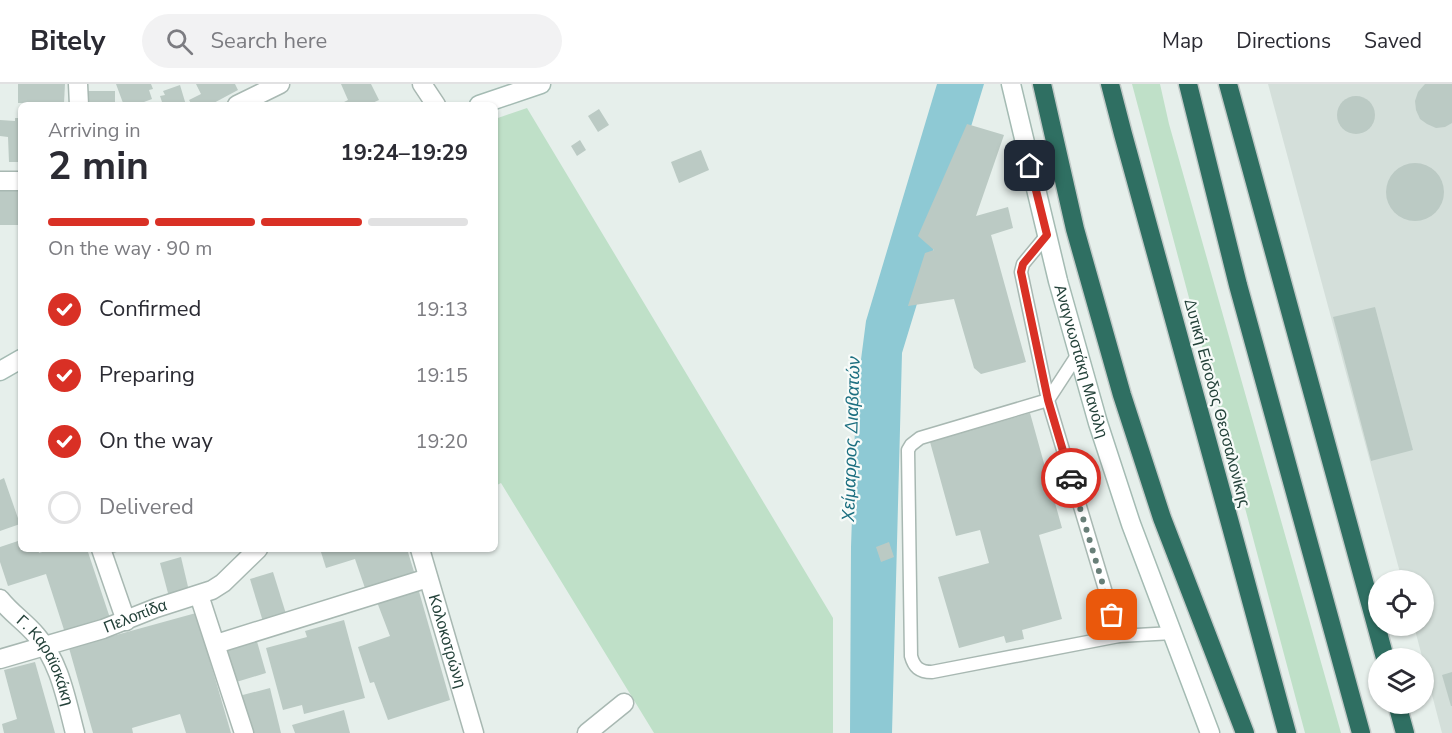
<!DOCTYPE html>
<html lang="en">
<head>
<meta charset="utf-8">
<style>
	:root { --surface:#fff; --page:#f2f2f3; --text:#2b2b33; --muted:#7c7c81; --line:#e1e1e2; --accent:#d93025 }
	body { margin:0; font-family:"Nunito Sans",sans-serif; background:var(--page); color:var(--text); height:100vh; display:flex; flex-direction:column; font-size:22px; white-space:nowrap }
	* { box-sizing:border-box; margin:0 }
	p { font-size:20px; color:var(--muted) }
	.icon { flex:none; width:33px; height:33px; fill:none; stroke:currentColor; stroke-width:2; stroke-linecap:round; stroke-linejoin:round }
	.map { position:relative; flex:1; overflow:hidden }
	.sheet { position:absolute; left:18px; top:18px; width:480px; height:450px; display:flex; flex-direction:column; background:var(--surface); border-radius:9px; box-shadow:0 2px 4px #0004 }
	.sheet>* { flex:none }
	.buttons { position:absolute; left:1368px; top:486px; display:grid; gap:12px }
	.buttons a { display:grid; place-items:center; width:66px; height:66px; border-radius:50%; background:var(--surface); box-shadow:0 2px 4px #0004; font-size:30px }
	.pin { position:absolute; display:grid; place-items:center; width:51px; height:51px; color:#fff; margin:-26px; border-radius:12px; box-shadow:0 3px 9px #0006 }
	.courier { position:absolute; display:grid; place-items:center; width:60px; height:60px; margin:-30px; border:4px solid #d93025; border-radius:50%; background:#fff; color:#222; box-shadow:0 2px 8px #0007 }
	.summary em { font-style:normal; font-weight:700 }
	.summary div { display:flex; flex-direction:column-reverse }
	.summary { display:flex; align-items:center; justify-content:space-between; height:102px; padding:0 30px }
	h1 { font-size:39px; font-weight:700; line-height:45px }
	.bar { display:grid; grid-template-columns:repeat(4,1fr); gap:9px 6px; align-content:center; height:72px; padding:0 30px }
	.bar i { height:8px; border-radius:4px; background:var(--line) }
	.bar .current { background:var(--accent) }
	.bar p { grid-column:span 4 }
	ol { padding:0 30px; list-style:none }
	li { display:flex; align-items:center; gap:18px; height:66px }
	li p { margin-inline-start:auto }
	li .icon { padding:6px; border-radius:50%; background:var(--accent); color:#fff; stroke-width:4 }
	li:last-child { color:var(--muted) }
	li i { width:33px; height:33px; border:3px solid var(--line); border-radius:50% }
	header { display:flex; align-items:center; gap:36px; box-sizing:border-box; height:84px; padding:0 30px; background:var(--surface); border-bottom:2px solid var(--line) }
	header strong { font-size:28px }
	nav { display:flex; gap:33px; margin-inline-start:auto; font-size:21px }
	.search { width:420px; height:54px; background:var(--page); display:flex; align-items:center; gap:15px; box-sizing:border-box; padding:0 21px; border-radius:33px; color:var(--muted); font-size:22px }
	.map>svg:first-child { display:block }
</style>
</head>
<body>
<header>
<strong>Bitely</strong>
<div class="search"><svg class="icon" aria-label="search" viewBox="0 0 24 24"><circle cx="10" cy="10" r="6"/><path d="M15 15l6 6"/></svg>Search here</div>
<nav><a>Map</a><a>Directions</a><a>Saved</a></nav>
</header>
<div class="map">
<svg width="1452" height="649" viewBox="0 0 1452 649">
	<rect width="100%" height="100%" fill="#e6efeb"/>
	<path fill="#d4dfda" d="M1268,0H1452V649H1442L1414,542H1424V496H1402Z"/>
	<g fill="#bfe0c8">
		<path d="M1132,0H1160L1169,40L1341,649H1305Z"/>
		<path d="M527,24L833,534V649H654L501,399L495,402V35Z"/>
	</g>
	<path fill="#8ec9d4" d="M937,0H984L902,269L892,649H850L851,463L856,314L866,237Z"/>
	<g fill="#bbcac4">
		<path d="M18,0H65L64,19H18Z"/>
		<path d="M116,0H151L153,5L149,6L152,15L136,21H118L123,19Z"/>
		<path d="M196,0H235L238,6L210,21H192L189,16L201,10Z"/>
		<path d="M341,0H371L379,16L368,21H338L348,16Z"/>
		<path d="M1425,0H1452V39L1445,43L1436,44L1427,40L1420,35L1416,26L1415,17L1418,8Z"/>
		<path d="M180,1L186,21H163L160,12L165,11L163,7Z"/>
		<rect x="84" y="7" width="31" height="14"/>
		<circle cx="1356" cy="31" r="19"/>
		<path d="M599,25L609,41L598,48L588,32Z"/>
		<path d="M15,34H21V78H9L8,53L0,52V36L15,37Z"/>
		<path d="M967,40L1004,51L976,132L1008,123L1013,144L991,151L1026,278L981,290L974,284L954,215L908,222L925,169L934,166L918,152Z"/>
		<path d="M580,56L586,66L577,72L571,62Z"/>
		<path d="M701,66L709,86L679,99L671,78Z"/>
		<circle cx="1415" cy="108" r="29"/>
		<path d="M0,104L21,105V141H0Z"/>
		<path d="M1375,223L1413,366L1371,377L1333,233Z"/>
		<path d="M1030,329L1062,444L1039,451L1062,535L1022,546L1024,555L1006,559L1004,552L959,564L938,493L989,479L980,446L956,452L930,358Z"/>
		<path d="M4,394L20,440L0,447V396Z"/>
		<path d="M21,456V465H38L39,469L52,465H87L111,537L66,552L46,490L8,502L0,478V463Z"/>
		<path d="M889,458L894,473L881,478L876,463Z"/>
		<path d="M103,465H125L106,472Z"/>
		<path d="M320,465H407L415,491L366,507L355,475L326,484Z"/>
		<path d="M181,473L189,507L169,513L160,479Z"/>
		<path d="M273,488L287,533L264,541L250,495Z"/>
		<path d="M418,504L450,616L388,636L374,598L370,599L358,563L390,552L377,518Z"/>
		<path d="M196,529L231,649H186L180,630L132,644L133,649H93L69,564Z"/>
		<path d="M344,536L365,614L304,630L302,621L283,626L266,564L307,553L305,547Z"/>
		<path d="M256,554L266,589L233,599L223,564Z"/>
		<path d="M35,578L55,649H4L2,640L17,635L4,586Z"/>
		<path d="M1452,588V622H1451L1442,591Z"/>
		<path d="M270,604L281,649H250L239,612Z"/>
		<path d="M344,626L350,649H295L292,641Z"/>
	</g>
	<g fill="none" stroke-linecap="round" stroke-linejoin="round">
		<defs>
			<g id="lane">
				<path d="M1047,151L1023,180L1021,188L1048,316L920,354L911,361L908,366L911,572C914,583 919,588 932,588L1119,552"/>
				<path d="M1078,270L1048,316L1119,552L1173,549"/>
			</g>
			<g id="street">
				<path d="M78,0L79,21"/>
				<path d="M422,0L436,21"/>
				<path d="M237,21L280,0"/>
				<path d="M0,97H21"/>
				<path d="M101,465L126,537"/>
				<path id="s1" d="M420,465L474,649"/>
				<path d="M199,511L244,649"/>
				<path id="s2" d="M0,515C11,529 25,538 36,551C60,578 66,615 75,649"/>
				<path d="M216,560L428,494"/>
				<path id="s3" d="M0,575L103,545L156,524L212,506L223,499L258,465"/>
				<path d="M587,649L624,619"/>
			</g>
			<g id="secondary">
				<path id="s4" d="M1011,0L1058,197L1098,339L1131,440L1210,649"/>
				<path d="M479,21L541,0"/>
				<path d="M0,287L21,275"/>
			</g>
			<g id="highway">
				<path d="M1042,0L1075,145L1122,311L1162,434L1245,649"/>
				<path d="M1110,0L1123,50L1230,439L1287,649"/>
				<path d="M1188,0L1238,201L1361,649"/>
				<path d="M1228,0L1385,574"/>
				<path d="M1397,620L1405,649"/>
			</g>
		</defs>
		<use href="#lane" stroke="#a8b8b2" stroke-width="15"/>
		<use href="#street" stroke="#a8b8b2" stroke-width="21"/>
		<use href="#secondary" stroke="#a4bbb3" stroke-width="21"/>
		<use href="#highway" stroke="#c2cac8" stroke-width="21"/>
		<use href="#lane" stroke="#fff" stroke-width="12"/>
		<use href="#street" stroke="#fff" stroke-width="18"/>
		<use href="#secondary" stroke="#fff" stroke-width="18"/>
		<use href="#highway" stroke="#2f6f62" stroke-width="18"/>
	</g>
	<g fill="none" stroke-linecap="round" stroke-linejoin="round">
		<path stroke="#687f78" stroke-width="6" stroke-dasharray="0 10.8" d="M1071,394L1112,531"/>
		<path stroke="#d93025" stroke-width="8" d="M1030,82L1047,151L1023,180L1021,188L1048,316L1071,394"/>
	</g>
	<g text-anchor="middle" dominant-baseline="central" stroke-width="4.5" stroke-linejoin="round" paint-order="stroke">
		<g font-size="16" fill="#24423a" stroke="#f7fbf9">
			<text stroke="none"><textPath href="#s4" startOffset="286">Αναγνωστάκη Μανόλη</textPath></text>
			<text transform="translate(1217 319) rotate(75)">Δυτική Είσοδος Θεσσαλονίκης</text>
			<text stroke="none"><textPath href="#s3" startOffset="142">Πελοπίδα</textPath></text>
			<text stroke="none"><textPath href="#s1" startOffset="96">Κολοκοτρώνη</textPath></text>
			<text stroke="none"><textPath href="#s2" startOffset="78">Γ. Καραϊσκάκη</textPath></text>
		</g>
		<g font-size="18" font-style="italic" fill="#1c6f80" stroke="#f7fbf9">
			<text transform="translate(851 355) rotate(-88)">Χείμαρρος Διαβατών</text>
		</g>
	</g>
</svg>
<div class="buttons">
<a><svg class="icon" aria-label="locate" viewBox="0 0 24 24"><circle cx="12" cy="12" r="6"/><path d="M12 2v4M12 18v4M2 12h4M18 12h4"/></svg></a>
<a><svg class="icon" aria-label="layers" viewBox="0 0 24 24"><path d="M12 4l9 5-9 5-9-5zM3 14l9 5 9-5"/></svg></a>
</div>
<div class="pin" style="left:1112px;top:531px;background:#ea580c"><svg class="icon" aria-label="bag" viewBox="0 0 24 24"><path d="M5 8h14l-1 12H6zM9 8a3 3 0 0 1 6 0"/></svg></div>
<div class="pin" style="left:1030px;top:82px;background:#1f2937"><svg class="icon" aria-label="home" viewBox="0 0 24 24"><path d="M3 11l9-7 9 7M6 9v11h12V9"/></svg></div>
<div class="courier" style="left:1071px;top:394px"><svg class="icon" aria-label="car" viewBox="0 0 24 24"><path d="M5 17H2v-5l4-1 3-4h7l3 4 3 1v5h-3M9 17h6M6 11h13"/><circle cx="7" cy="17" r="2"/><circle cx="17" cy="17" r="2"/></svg></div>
<section class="sheet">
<div class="summary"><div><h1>2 min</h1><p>Arriving in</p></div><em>19:24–19:29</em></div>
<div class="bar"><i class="current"></i><i class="current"></i><i class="current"></i><i></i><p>On the way · 90 m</p></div>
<ol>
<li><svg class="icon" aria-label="check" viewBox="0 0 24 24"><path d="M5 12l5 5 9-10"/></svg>Confirmed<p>19:13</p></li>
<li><svg class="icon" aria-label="check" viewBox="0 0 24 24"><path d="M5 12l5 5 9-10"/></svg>Preparing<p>19:15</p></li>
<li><svg class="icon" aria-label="check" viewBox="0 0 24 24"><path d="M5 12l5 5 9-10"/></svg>On the way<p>19:20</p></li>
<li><i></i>Delivered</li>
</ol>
</section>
</div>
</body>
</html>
